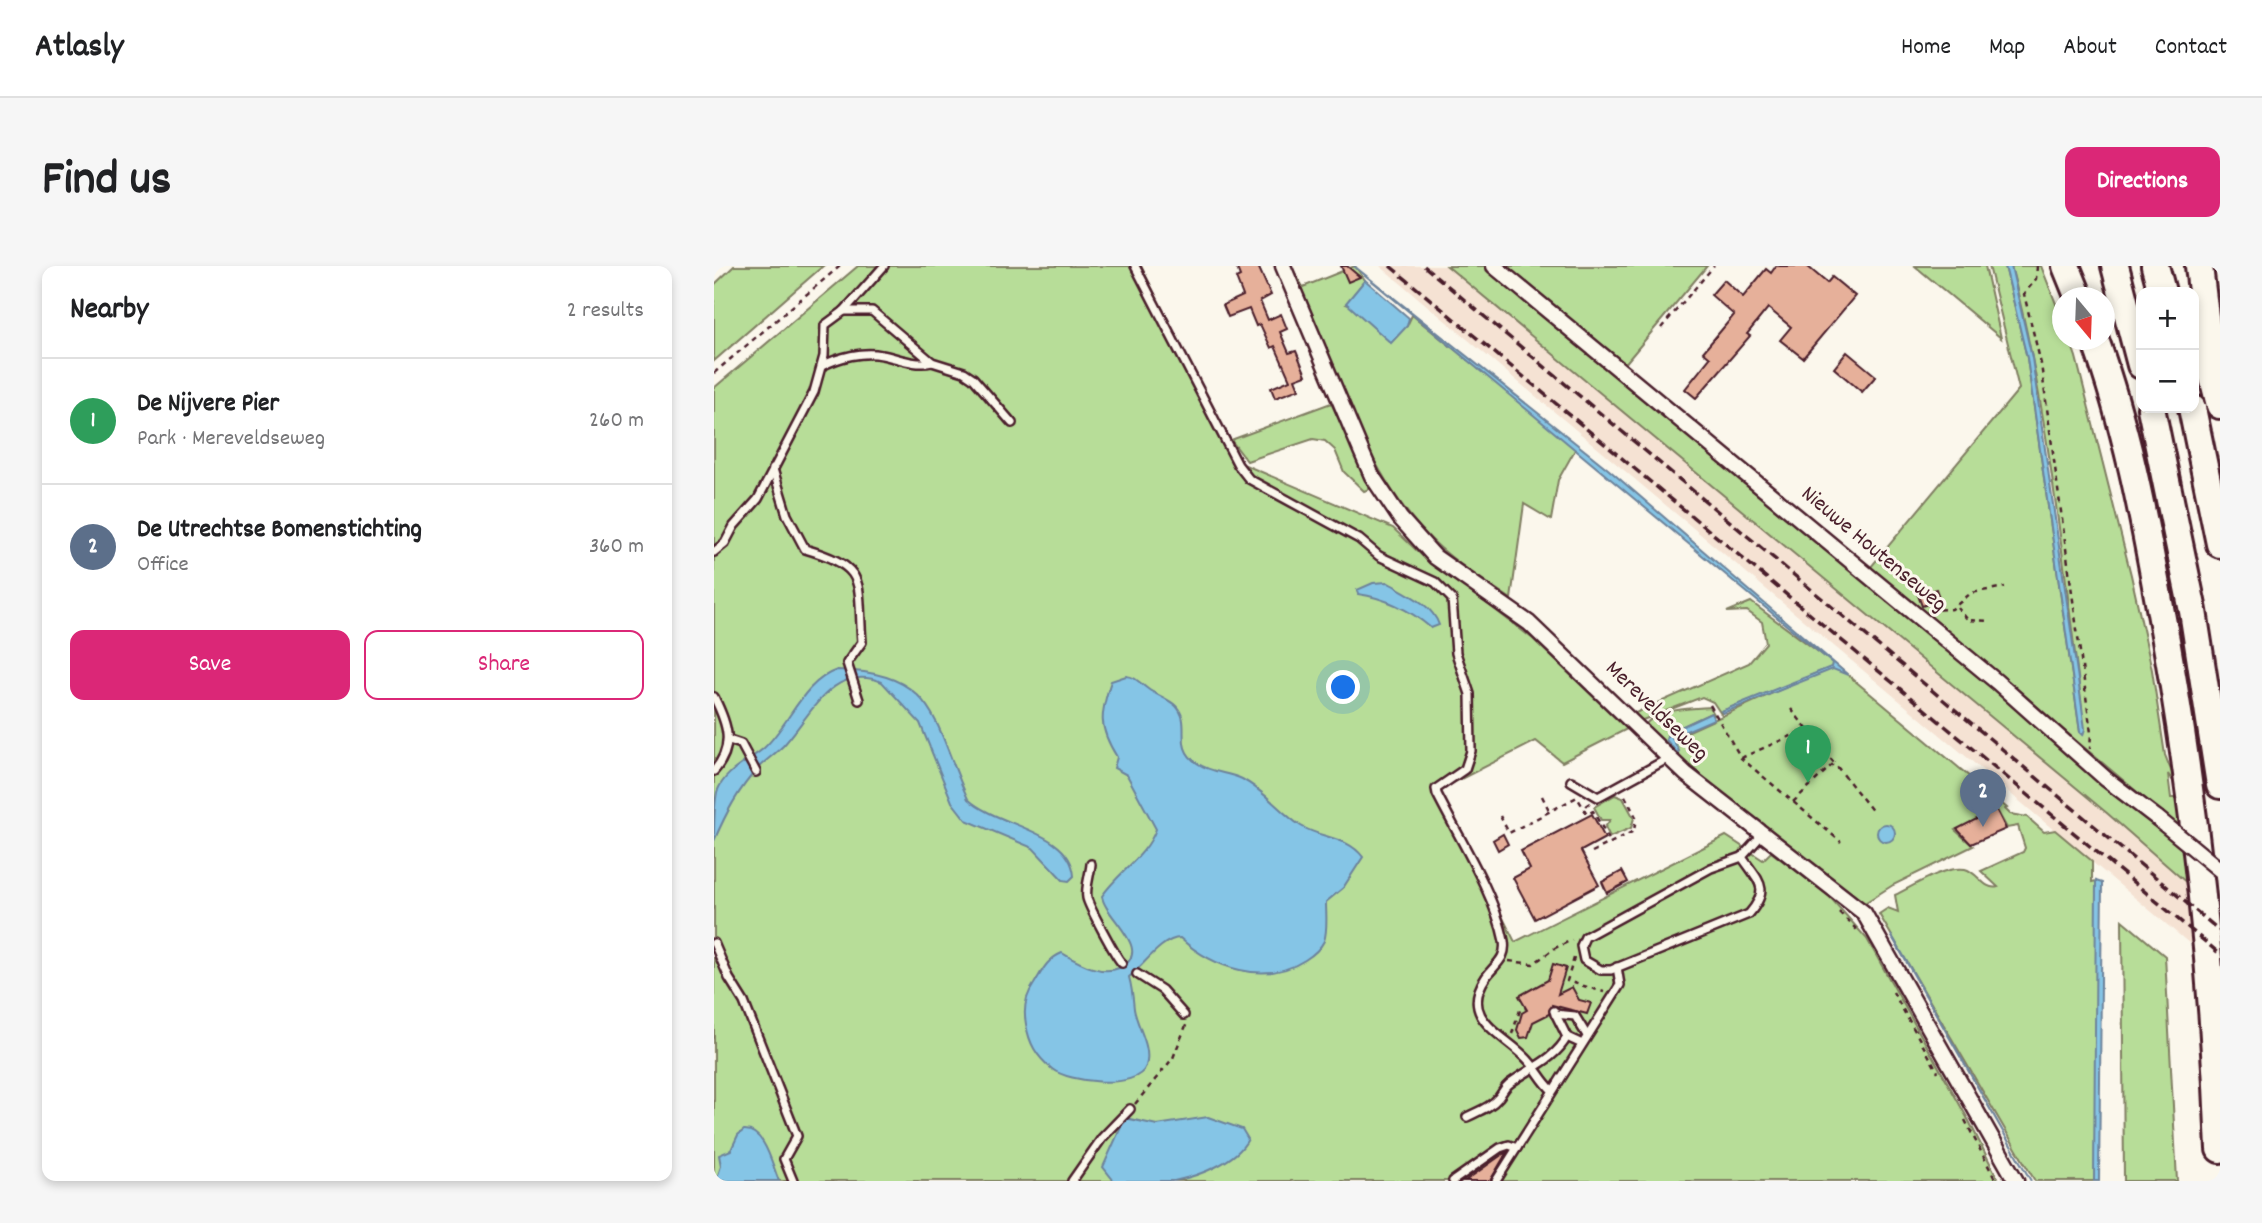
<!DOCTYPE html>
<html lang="en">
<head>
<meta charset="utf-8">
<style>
	:root { --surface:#fff; --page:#f6f6f6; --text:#202124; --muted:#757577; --line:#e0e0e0; --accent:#db2777 }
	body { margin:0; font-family:Dekko,sans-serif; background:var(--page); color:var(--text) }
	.controls { position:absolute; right:21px; top:21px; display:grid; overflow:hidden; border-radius:14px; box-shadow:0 4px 10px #0003 }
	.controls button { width:63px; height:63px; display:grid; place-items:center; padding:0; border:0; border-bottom:2px solid var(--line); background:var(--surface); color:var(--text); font:35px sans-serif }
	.compass { position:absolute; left:1338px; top:21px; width:63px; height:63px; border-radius:50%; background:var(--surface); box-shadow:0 4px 10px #0003; rotate:161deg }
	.you { position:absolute; left:630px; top:422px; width:24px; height:24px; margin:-18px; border:5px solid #fff; border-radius:50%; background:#1a73e8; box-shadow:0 0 0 10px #1a73e833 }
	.badge { display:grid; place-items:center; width:46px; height:46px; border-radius:50%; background:var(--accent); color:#fff; font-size:23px; font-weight:700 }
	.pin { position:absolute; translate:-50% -58px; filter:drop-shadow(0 2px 4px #0008) }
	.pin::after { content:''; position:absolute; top:37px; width:24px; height:21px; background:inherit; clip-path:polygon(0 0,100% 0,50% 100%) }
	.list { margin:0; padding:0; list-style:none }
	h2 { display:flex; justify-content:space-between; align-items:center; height:91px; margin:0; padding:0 28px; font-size:30px }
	h2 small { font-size:23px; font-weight:400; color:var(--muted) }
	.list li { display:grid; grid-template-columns:46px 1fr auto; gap:21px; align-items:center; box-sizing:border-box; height:126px; padding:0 28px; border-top:2px solid var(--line) }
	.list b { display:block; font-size:26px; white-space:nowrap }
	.list p { margin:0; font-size:23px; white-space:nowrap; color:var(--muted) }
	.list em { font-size:23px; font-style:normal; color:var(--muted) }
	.actions { display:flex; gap:14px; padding:21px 28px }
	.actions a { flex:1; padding:16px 0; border:2px solid var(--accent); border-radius:14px; text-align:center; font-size:24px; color:var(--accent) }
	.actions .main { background:var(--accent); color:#fff }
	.map { position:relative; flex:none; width:1506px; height:915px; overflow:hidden; border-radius:14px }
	header { display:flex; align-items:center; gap:42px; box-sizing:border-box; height:98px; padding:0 35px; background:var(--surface); border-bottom:2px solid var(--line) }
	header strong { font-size:33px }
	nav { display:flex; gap:38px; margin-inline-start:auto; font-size:24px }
	.intro { display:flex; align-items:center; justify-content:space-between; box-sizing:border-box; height:168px; padding:0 42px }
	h1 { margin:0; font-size:49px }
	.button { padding:18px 32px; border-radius:14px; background:var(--accent); color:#fff; font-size:24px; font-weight:700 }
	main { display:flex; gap:42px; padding:0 42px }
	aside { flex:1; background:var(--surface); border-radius:14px; box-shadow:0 4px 10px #0003 }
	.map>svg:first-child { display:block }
</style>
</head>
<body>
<header>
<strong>Atlasly</strong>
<nav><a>Home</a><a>Map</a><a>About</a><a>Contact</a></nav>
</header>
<div class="intro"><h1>Find us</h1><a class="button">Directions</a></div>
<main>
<aside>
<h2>Nearby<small>2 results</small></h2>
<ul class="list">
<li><span class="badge" style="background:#2e9e5b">1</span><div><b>De Nijvere Pier</b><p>Park · Mereveldseweg</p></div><em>260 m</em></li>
<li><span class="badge" style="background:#5c6f8a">2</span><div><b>De Utrechtse Bomenstichting</b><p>Office</p></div><em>360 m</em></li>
</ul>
<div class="actions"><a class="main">Save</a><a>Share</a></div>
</aside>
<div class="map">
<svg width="1506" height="915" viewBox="0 0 1506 915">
	<rect width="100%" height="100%" fill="#fbf7ec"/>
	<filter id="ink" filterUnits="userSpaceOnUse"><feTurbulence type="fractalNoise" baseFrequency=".0143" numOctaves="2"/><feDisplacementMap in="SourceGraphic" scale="14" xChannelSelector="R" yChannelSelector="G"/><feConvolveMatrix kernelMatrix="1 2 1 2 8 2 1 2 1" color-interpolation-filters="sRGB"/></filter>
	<g filter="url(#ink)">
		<!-- built -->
		<path fill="#f5e2d3" d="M666,0H733L1394,548L1506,643V703Z"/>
		<!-- green -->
		<g fill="#b7dd98" stroke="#807e62" stroke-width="2">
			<path d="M20,0H109L0,95V19Z"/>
			<path d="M144,0H427L524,196L679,262L719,300V296L819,373L913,463L848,496L822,475L725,524L801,676L1012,570L1049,594L1057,586L1115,630L1153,673L1255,855L1285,915H0V122Z"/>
			<path d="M577,0L589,21L641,0L651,14L632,38L693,60L698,49L862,182L844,214L837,254L810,238L797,333C768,313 736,294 712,268C650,204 611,82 577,0Z"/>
			<path d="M733,0H774L1134,298L1162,326L1169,327L1434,550L1435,555L1468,579L1474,618L1394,548Z"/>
			<path d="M789,0H993L910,99Z"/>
			<path d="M1201,0H1271L1287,72Z"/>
			<path d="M1275,0H1291L1313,92L1366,466L1368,441C1348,294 1335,143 1297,0H1327L1348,53L1349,74H1356L1362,91L1417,309L1438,404L1451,489L1460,512L1459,515L1454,508L1457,532H1464L1465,561L1156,302L1305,123Z"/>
			<path d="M617,137L658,222L650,225L630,206L621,184L611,175L599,173L533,195L517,174Z"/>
			<path d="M1037,336L1122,399L1293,542L1291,543L1296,548L1313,551L1330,566L1341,564L1378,595V616L1382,615V915H1321L1165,648L1174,642L1184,646L1181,629C1200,620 1229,600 1251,603C1264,606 1270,625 1284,621L1267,605L1309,586L1311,582L1304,560L1293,562L1284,546L1241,564L1259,580L1179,619L1149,638L1038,558L930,461C940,442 977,443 996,441L1001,450L997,447L954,467L953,475L1101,408L1008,445L1007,448L999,436L988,431L926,455L919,448L1035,397L1052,377L1048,356L1033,345L1013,346Z"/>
			<path d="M901,529L909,532L920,552L917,562L896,571L891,561L896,554H887L880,541Z"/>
			<path d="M1408,654L1451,690L1463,915H1410Z"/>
		</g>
		<!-- water -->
		<g fill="#85c5e6" stroke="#6d839b" stroke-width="2">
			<path d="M640,0L894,203L1134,409L1119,403L1009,447L1007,445L1117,401L1118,397Z"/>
			<path d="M1291,0H1297L1318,92L1368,441L1371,463L1369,469L1366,466L1313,92Z"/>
			<path d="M651,14L695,52L693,60L677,77L632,37Z"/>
			<path d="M673,316C692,327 718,338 725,359L717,362C695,343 672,332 644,328L643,324L659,317Z"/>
			<path d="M123,404C225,406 219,458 254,533C284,561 357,564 360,610L355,615L349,614L319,582L252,554L238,536L206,457L168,416C118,396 96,451 69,480C61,488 52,494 45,501C24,524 12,547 0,575C0,559 0,541 3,526C11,504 34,496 50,482C76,458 88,416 123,404Z"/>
			<path d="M412,410C423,411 425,417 434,423C442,429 455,433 462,440C479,458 458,480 483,497C497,507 514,506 528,513C551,525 566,546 587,560C608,573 633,570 649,591L629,622L612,636C612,649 614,663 610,675C606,683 599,689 591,694C551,720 499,702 466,672C448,672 430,699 415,711C418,722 419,732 420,743C423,761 438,781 432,800C423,825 354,816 338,803C322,790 315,777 312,758C309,743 311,731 320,718C328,705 333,693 348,687C364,696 386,710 405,702C442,685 390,651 388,630C405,605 432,591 442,563L413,509L400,502L403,491C384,461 386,448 397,415Z"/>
			<path d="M997,447L1000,453L958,471L965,485L963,487L952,474L954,467Z"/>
			<circle cx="1172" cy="567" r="9"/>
			<path d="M1382,615L1388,617L1385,915H1380Z"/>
			<path d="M1177,669L1180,673L1317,915Z"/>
			<path d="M494,851L528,863L534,873C522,896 485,910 460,915C442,915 419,915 400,915L389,901L411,852L443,859Z"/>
			<path d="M30,864C51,863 58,899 65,915H2L7,900L5,889L17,884L24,869Z"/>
		</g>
		<!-- building -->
		<g fill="#e6b09a" stroke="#4a1f2b" stroke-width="2">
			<path d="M522,0H544L557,29L546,35L554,54L567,48L573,63L566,66L575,87L582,85L592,109L581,113L585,123L561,132L557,122L576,114L561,80L557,82L546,58L542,60L535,43L514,51L509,39L529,30L522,12L526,10Z"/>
			<path d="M627,0H633L646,11L634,16Z"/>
			<path d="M1062,0H1093L1113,17L1118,11L1141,30L1089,92L1066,74L1077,61L1054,42L1033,68L1036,70L982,132L971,123L996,92L989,86L1020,49L997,29L1010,14L1029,31L1052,3L1057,7Z"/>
			<path d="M1133,86L1162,110L1148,126L1120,102Z"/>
			<path d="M1222,323L1226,334L1208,340L1204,329Z"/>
			<path d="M1282,543L1292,563L1257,578L1243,563Z"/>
			<path d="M878,548L891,572L867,585L885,619L821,653L799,612L816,603L807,585Z"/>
			<path d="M789,568L794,578L784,584L779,574Z"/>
			<path d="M908,605L914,616L893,627L888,616Z"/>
			<path d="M839,698L852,702L844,728L858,721L865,734L877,737L873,748L838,739L835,748L819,756L814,771L807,772L803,764L808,747L813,744L805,730L834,714Z"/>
			<path d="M793,886L776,915H751L789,888Z"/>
		</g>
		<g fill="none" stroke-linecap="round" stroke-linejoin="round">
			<!-- lane casing -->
			<g stroke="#4a1f2b" stroke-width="12">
				<g id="lane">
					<path d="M421,0L524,199L535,213L645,273L665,290L721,316L738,333L742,387L756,428L757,485L751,503L722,523L723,528C744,570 781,629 790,675C793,693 781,698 772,711C743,754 793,769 815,795C824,805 828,815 838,824"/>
					<path d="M130,45H158L218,96L250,106L259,112L298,157"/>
					<path d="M108,100C125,91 149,85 168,89C184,92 201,100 218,96"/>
					<path d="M59,203L73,249L91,283C156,302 143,316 148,376L133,397L145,434"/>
					<path d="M0,286L11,277L20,260L44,233L100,126L110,90L111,59L130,45L170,0"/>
					<path d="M0,431C14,459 21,480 0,505"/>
					<path d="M15,474L27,478L42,506"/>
					<path d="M857,515L884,531L955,492"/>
					<path d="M1028,591C1045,616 1057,622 1035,648L897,704H887L870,694L867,680L871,671L997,602L1028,591L1047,570"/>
					<path d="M377,598C376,609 371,622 373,632C374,639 403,693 408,697"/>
					<path d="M0,677L15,712L30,736L83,870L70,893L79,915"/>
					<path d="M423,708L448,724L470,749"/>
					<path d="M840,745L853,771L866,777"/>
					<path d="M841,748L861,750L872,768"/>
					<path d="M753,851C765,845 777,841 785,831C789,826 790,822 795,818C814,803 841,794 853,771"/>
					<path d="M358,915L388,872L416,843"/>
					<path d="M739,915L786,882L795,879L803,882"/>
					<path d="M782,915L906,719L903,701"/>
				</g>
			</g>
			<!-- street casing -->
			<g stroke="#4a1f2b" stroke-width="19">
				<g id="street">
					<path d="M569,0L648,187L658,210L686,252L721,291L815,357L972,508L1150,647L1302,915"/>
					<path d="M780,0L1283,416L1392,513L1443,552"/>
				</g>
			</g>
			<!-- highway casing -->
			<g stroke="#4a1f2b" stroke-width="32">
				<g id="highway">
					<path d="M1352,0L1365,32"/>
					<path d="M1401,0L1427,99"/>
					<path d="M1441,0L1448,26"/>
					<path d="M1485,0L1497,101"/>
					<path d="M1381,74C1412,159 1429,247 1445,336C1479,516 1499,699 1506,883"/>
					<path d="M1492,84L1506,139"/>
					<path d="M1437,142L1479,345L1506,519"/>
					<path d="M1478,142L1506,278"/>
				</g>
			</g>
			<!-- path -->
			<g stroke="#4a1f2b" stroke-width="2.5" stroke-dasharray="5 5" stroke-linecap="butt">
				<path d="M1323,0L1322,13L1310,28L1327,98L1377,467L1376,483"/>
				<path d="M947,62L1000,0"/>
				<path d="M0,107L126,0"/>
				<path d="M1243,341L1254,354L1275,355"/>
				<path d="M1215,344L1238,343L1257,327L1291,321"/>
				<path d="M996,439L1027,492L1127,576"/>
				<path d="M1077,443L1093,463"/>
				<path d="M1027,492L1093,463L1160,547"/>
				<path d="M828,530L836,546"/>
				<path d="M1079,536L1120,497"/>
				<path d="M876,537L869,541L873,548L879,545L897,577"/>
				<path d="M786,550L795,567L863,531L869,541"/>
				<path d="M878,586L920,565L922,551L910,528"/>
				<path d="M1125,646L1145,666"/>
				<path d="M860,692L853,715L890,726"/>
				<path d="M795,695L819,698L841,682L858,674"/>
				<path d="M1179,726L1224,806"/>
				<path d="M798,768L806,744L812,742"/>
				<path d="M421,838L459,792L473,757"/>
				<path d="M1251,854L1282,915"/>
			</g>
			<!-- lane -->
			<use href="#lane" stroke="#fbf7ec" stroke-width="7"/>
			<!-- street -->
			<use href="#street" stroke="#fbf7ec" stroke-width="14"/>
			<!-- highway -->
			<use href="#highway" stroke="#fbf7ec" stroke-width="26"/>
			<!-- rail -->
			<g stroke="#4a1f2b" stroke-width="3.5" stroke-dasharray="10 5" stroke-linecap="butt">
				<path d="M676,0L1506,688"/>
				<path d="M710,0L1506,665"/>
			</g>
			<!-- street-bridge casing -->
			<g stroke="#4a1f2b" stroke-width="19" stroke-linecap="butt">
				<path id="street-bridge" d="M1443,552L1506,604"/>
			</g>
			<!-- street-bridge -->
			<use href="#street-bridge" stroke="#fbf7ec" stroke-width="14"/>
		</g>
	</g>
	<g text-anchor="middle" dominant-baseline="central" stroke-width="6" stroke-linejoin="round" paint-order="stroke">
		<!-- street labels -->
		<g font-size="23" fill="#4a1f2b" stroke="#fbf7ec">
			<text transform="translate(1159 284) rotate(40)">Nieuwe Houtenseweg</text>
			<text transform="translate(942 446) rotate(44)">Mereveldseweg</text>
		</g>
	</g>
</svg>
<div class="controls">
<button>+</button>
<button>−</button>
</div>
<svg class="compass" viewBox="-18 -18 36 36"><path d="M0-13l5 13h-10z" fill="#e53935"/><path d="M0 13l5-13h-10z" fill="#757577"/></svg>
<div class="you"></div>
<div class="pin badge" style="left:1094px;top:517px;background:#2e9e5b">1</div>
<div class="pin badge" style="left:1269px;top:561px;background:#5c6f8a">2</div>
</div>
</main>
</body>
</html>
